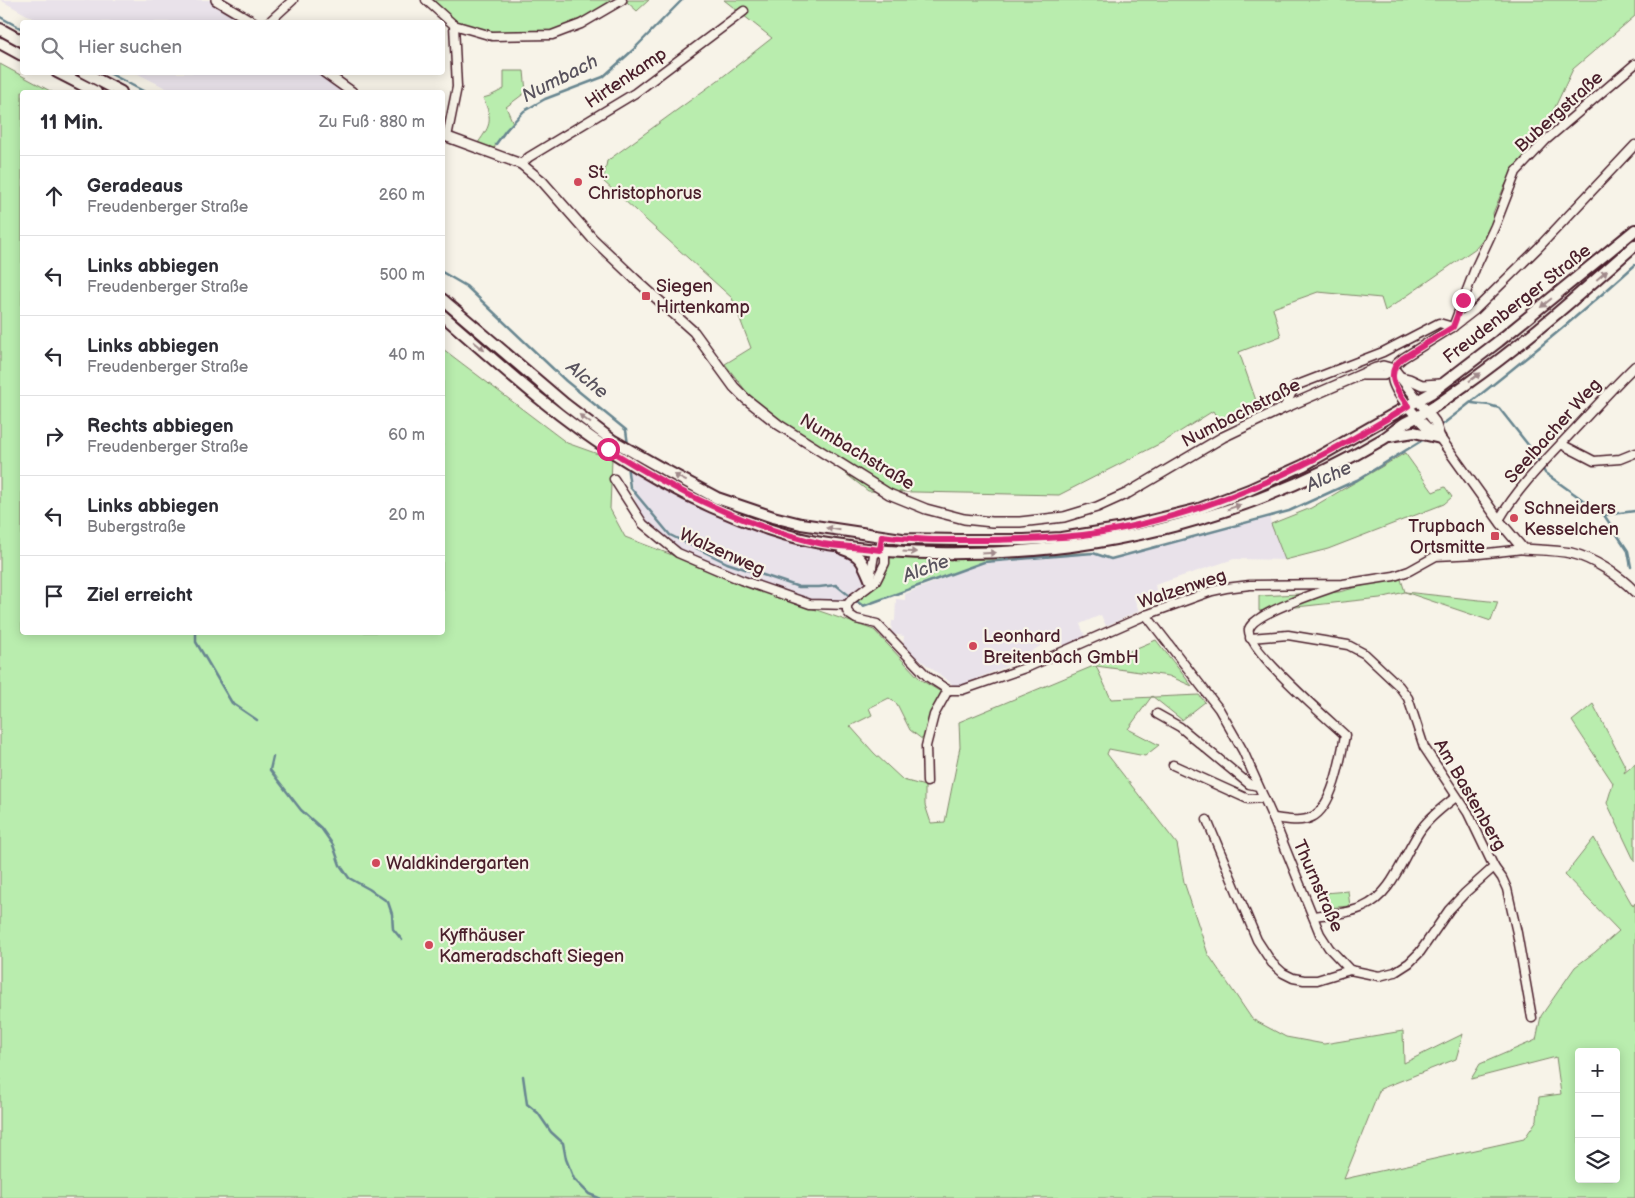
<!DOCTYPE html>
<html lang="de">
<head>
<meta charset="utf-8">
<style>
	:root { --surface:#fff; --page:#f2f2f3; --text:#2b2b33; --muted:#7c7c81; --line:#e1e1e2 }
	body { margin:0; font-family:"Balsamiq Sans",sans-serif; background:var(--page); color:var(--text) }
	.controls { position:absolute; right:15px; bottom:15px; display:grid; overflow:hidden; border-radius:5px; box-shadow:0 2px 12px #0003 }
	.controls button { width:45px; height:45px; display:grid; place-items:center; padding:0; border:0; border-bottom:1px solid var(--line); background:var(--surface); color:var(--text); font:25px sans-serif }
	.stop { position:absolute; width:15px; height:15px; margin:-11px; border:4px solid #db2777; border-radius:50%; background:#fff }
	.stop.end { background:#db2777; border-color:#fff; box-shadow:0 1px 5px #0008 }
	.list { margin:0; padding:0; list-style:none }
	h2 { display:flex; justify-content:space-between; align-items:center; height:65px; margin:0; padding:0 20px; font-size:21px }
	h2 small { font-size:16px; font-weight:400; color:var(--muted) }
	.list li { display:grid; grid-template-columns:32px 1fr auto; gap:15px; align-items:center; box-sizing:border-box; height:80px; padding:0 20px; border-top:1px solid var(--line) }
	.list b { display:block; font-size:19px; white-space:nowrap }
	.list p { margin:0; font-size:16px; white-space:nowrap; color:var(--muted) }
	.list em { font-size:16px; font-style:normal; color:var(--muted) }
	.icon { flex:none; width:28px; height:28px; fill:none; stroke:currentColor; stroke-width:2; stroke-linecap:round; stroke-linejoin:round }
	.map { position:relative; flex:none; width:1635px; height:1198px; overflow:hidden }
	.search { position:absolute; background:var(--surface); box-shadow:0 2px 12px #0003; left:20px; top:20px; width:425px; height:55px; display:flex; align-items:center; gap:12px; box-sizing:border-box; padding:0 18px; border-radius:5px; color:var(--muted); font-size:19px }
	.panel { position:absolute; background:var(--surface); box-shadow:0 2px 12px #0003; left:20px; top:90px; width:425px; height:545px; border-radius:5px }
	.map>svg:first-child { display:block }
</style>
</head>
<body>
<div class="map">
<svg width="1635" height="1198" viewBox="0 0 1635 1198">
	<rect width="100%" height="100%" fill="#f7f3e8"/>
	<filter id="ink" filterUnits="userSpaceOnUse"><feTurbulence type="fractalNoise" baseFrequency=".02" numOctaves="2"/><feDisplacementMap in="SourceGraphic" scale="10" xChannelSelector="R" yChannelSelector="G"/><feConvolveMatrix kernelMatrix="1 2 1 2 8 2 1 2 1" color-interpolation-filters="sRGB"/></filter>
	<g filter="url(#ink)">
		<!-- built -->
		<g fill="#e9e2ea">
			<path d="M0,0H216L253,22H40Z"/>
			<path d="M136,73H324L352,92H174Z"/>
			<path d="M626,461L714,508L854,553L871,584L847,605L810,604L680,557L641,526Z"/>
			<path d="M1269,516L1271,524L1285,560L1234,559L1155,585L1157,595L1134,598L1139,611L1106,626L1101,615L1080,624L1085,636L1064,646L1059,635L1005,667L956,687L903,647L904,636L891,634L892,621H895L896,599L905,600V594L984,562L1093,553L1111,559Z"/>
		</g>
		<!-- green -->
		<g fill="#b9edae" stroke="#82866c" fill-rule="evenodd">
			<path d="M426,0H622L552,35L492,36L454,25Z"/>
			<path d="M628,0H649L637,11L627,2Z"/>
			<path d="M724,0H1635V16L1573,69L1540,139L1521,159L1504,187L1493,213L1495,226L1476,248L1385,311L1381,298L1318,292L1273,308L1281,336L1239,352L1259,409L1223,428L1213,411L1165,441L1059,495L868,491L756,404L725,364L751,348L732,298L603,181L607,161L721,78L772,38Z"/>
			<path d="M0,64L52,92H22V632H442L443,349L567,443L612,459L610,509L625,537L808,607L874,630L921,680L941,692L923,740L910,730L897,704L889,698L869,708L872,715L850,726L874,753L903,780L925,786V805L931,823L945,822L960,747L959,722L1156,640L1192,686L1169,676L1096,666L1111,699L1199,695L1205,702L1182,720L1152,696L1128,729L1159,745L1145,756L1109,749L1107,754L1177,844L1184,882L1208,954L1252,1019L1286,1037L1324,1044L1403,1031L1404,1063L1463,1034L1456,1059L1380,1089L1344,1179L1524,1139L1537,1120L1539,1097L1561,1094L1556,1057L1471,1079L1480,1064L1536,1040L1541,1016L1575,967L1595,952L1619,931L1565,875L1594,838L1633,906L1635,903V1198H0ZM1579,1052H1616V1179H1579Z"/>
			<path d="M504,71H524L526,92L506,107L513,123L496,144L492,153L475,147C490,126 494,122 483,98L490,96L504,89Z"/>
			<path d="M1405,453L1433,492L1445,487L1452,497L1444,504L1328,549L1285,560L1271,524L1311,508Z"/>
			<path d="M880,550L940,554L1093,553L984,562L863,606L852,599L864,591L885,563Z"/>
			<path d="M1400,576L1405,592L1498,602L1491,621L1405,592L1380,598L1259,611V596L1339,592Z"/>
			<path d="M1593,704L1626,768L1624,773L1635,764V862L1607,803L1613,783L1572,721Z"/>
			<path d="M1348,891L1350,906L1325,908L1324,893Z"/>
		</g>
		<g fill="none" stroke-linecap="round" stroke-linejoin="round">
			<!-- stream -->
			<g stroke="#678690" stroke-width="2.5">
				<path d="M0,17L22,29"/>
				<path d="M107,72L145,92"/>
				<path d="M496,144L506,130L524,111L545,99L603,77L633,50L682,0"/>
				<path d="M442,272L466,286L566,381L626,430L628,445"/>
				<path d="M1472,403L1489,405L1499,408L1533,451L1545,473L1604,515L1628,551L1631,567"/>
				<path d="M1438,428C1505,376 1572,322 1635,265"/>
				<path d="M627,465L630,487L670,535L727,563L799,587H819L836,585L851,597"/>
				<path d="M1604,515L1635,511"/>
				<path d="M855,600L863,606L984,562L1093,553L1111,559L1289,511L1357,480L1426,438"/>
				<path d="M196,632V642L232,703L257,720"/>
				<path d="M273,757L270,770L301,810L321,828L333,845L340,865L349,878L369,889L388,902L392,914L393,929L402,940"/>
				<path d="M523,1076L527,1104L538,1113L551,1132L563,1143L566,1159L574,1179L589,1194L599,1198"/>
			</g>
			<!-- minor casing -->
			<g stroke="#4a1f2b" stroke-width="11">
				<g id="minor">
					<path d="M426,0L454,25L492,36L552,35L581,24L622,0"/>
					<path d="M269,22L293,0"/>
					<path d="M447,137L457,87L454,25"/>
					<path d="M521,164L529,157L635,93L744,11"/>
					<path d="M1453,327L1475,269L1495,226L1516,172L1546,140L1635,64"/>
					<path d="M1394,369L1396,364L1403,358L1453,327L1475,310L1538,248L1635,145"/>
					<path d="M1284,408L1295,386L1383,352L1439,323L1453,327"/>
					<path d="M1561,444L1594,461L1620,459L1635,453"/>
					<path d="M614,479L643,524L678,553L741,580L810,604L847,605"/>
					<path d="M1499,520C1518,487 1547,459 1573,431C1594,409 1613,387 1635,366"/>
					<path d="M880,550L885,556V563L876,581L852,599L847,605V611L850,615L856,619L877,624L928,677L948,690H962L1028,667L1146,615L1212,591L1226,588L1250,585L1343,584L1394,576L1409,571L1436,556L1479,554L1523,549"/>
					<path d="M870,579L874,555L880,550L882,536"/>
					<path d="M1146,615L1219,709L1243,751L1273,818L1320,934L1329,948L1350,970L1379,976L1395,972L1409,963L1420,952L1449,910L1465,893L1494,867"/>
					<path d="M1250,638L1288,635L1348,645L1365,654L1399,686L1408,698L1424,747L1468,813L1494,867L1502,878L1507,889L1517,933L1532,1018"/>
					<path d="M1157,714L1180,727L1249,784L1258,786"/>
					<path d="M1173,765L1248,799L1264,798"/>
					<path d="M927,782L926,746L934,715L948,690"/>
					<path d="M1273,818C1285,819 1300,823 1312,817C1333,807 1341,757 1345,735C1329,720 1244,647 1249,629C1254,613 1320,592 1337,586"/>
					<path d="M1207,820L1257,940L1272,963L1283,973L1293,978L1304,980H1317L1350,970"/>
					<path d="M1313,916C1329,914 1348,914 1363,907C1394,894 1403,854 1422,828C1431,816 1444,806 1456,797"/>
				</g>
			</g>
			<!-- tertiary casing -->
			<g stroke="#4a1f2b" stroke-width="12">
				<g id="tertiary">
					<path d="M216,0L253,22"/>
					<path d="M324,72L352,92"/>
					<path d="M442,135L521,164L542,181L592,238L635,279L694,332L734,387L746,399L779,425L889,494L926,509L964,519L992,522H1020L1064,517L1097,507L1128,493L1223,437L1284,408L1376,368L1383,366L1394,369"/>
					<path d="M1394,369C1393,373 1392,377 1393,381C1397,397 1426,429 1440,438L1501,523L1523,549C1539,550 1556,550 1571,553C1593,558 1620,576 1635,592"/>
					<path d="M1394,369L1435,422L1440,438"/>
					<path d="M1363,375H1384L1394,369"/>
					<path d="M1401,377L1409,379L1422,385L1441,384"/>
				</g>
			</g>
			<!-- secondary casing -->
			<g stroke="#4a1f2b" stroke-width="14">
				<g id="secondary">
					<path d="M0,29L22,41"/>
					<path d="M0,43L22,55"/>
					<path d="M57,72L96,92"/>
					<path d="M83,72L121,92"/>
					<path d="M442,299L565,404L612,440L663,469L717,498L773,517L801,524L902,539L960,540H1024L1061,538L1118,529L1199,509L1249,490L1304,465L1431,393L1499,341L1635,230"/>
					<path d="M442,315C497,362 550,412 611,451C643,472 677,491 712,507C745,522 791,539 828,544C872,551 918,554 963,553C1109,553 1257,514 1383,439C1391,434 1397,428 1405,423C1413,419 1421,415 1429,410C1442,402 1455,392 1468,383C1527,341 1581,293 1635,245"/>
					<path d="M1389,436L1414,432L1440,438"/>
					<path d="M843,549C861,555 863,562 870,579"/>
				</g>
			</g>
			<!-- minor -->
			<use href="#minor" stroke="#f7f3e8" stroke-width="8"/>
			<!-- tertiary -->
			<use href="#tertiary" stroke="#f7f3e8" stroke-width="9"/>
			<!-- secondary -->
			<use href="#secondary" stroke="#f7f3e8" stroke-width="10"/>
		</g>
		<!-- one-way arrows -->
		<defs><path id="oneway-solid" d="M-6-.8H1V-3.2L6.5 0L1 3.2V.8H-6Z" transform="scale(1.25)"/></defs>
		<g fill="#a0898a">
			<use href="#oneway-solid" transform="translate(1602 275) rotate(-41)"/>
			<use href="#oneway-solid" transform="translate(1546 303) rotate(141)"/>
			<use href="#oneway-solid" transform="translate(479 346) rotate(40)"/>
			<use href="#oneway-solid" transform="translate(1475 377) rotate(-36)"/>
			<use href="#oneway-solid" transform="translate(585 419) rotate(-143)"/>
			<use href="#oneway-solid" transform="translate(680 478) rotate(-153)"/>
			<use href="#oneway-solid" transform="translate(1234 507) rotate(-19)"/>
			<use href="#oneway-solid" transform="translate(833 529) rotate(-171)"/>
			<use href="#oneway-solid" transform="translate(910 552) rotate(3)"/>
			<use href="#oneway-solid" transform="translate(989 553) rotate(-3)"/>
		</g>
	</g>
	<g fill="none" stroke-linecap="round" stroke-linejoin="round" filter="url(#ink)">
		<!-- route -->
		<path stroke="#db2777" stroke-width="6" d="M608,449C675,491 746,527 823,544C842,547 861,547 880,550L882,536C917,541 952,540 988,540C1022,539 1056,539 1090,534C1205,517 1310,467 1408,406C1397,390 1383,373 1403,358L1453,327L1463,300"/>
	</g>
	<!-- markers -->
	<g fill="#d1495b" stroke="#f7f3e8" stroke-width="2">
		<circle cx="578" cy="182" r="5"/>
		<rect x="641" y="291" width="10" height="10" rx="2.5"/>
		<circle cx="1514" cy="518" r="5"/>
		<rect x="1490" y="531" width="10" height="10" rx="2.5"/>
		<circle cx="973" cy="646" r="5"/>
		<circle cx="376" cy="863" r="5"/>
		<circle cx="429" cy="945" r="5"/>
	</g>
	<g text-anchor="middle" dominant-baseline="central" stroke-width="4.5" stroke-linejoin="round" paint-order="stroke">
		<!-- street labels -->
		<g font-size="18" fill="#4a1f2b" stroke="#f7f3e8">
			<text transform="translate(626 78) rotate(-34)">Hirtenkamp</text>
			<text transform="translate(1559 112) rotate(-42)">Bubergstraße</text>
			<text transform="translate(1517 304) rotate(-38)">Freudenberger Straße</text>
			<text transform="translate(1241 413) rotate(-27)">Numbachstraße</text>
			<text transform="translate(1553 431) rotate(-48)">Seelbacher Weg</text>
			<text transform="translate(857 452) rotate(31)">Numbachstraße</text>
			<text transform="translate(722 552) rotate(24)">Walzenweg</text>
			<text transform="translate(1182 589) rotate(-18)">Walzenweg</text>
			<text transform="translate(1470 795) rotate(60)">Am Bastenberg</text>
			<text transform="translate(1318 886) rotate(66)">Thurnstraße</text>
		</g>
		<!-- poi labels -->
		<g font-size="18" fill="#4a1f2b" stroke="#f7f3e8" text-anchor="start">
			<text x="588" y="172">St.<tspan x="588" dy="21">Christophorus</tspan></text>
			<text x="656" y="286">Siegen<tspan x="656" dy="21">Hirtenkamp</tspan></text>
			<text x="1524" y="508">Schneiders<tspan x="1524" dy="21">Kesselchen</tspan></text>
			<text x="1485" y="526" text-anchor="end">Trupbach<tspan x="1485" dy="21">Ortsmitte</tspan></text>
			<text x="983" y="636">Leonhard<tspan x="983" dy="21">Breitenbach GmbH</tspan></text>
			<text x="386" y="863">Waldkindergarten</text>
			<text x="439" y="935">Kyffhäuser<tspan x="439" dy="21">Kameradschaft Siegen</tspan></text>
		</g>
		<!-- water labels -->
		<g font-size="19" font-style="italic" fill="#59535e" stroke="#f7f3e8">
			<text transform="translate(560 79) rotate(-27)">Numbach</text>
			<text transform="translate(587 380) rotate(40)">Alche</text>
			<text transform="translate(1329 477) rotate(-25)">Alche</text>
			<text transform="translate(926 569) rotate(-20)">Alche</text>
		</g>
	</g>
</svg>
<div class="controls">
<button>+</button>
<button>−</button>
<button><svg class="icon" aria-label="layers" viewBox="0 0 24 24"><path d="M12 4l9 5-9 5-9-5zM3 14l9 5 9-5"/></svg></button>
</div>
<div class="stop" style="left:608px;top:449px"></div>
<div class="stop end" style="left:1463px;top:300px"></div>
<div class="search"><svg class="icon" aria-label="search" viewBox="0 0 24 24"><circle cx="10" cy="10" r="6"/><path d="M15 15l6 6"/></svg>Hier suchen</div>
<section class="panel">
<h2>11 Min.<small>Zu Fuß · 880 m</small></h2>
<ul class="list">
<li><svg class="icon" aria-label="ahead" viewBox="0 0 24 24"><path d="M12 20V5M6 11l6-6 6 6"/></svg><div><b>Geradeaus</b><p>Freudenberger Straße</p></div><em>260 m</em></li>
<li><svg class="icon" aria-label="left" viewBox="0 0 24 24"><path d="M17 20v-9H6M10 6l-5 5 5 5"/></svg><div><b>Links abbiegen</b><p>Freudenberger Straße</p></div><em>500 m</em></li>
<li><svg class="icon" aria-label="left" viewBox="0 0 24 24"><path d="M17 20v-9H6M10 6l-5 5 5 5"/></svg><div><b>Links abbiegen</b><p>Freudenberger Straße</p></div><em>40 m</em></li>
<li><svg class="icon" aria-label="right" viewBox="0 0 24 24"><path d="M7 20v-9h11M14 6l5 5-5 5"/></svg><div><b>Rechts abbiegen</b><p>Freudenberger Straße</p></div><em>60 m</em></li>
<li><svg class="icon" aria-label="left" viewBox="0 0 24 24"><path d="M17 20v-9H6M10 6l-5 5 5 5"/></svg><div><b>Links abbiegen</b><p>Bubergstraße</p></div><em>20 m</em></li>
<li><svg class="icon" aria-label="arrive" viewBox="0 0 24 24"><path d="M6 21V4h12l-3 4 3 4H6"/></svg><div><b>Ziel erreicht</b></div></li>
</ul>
</section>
</div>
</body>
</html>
